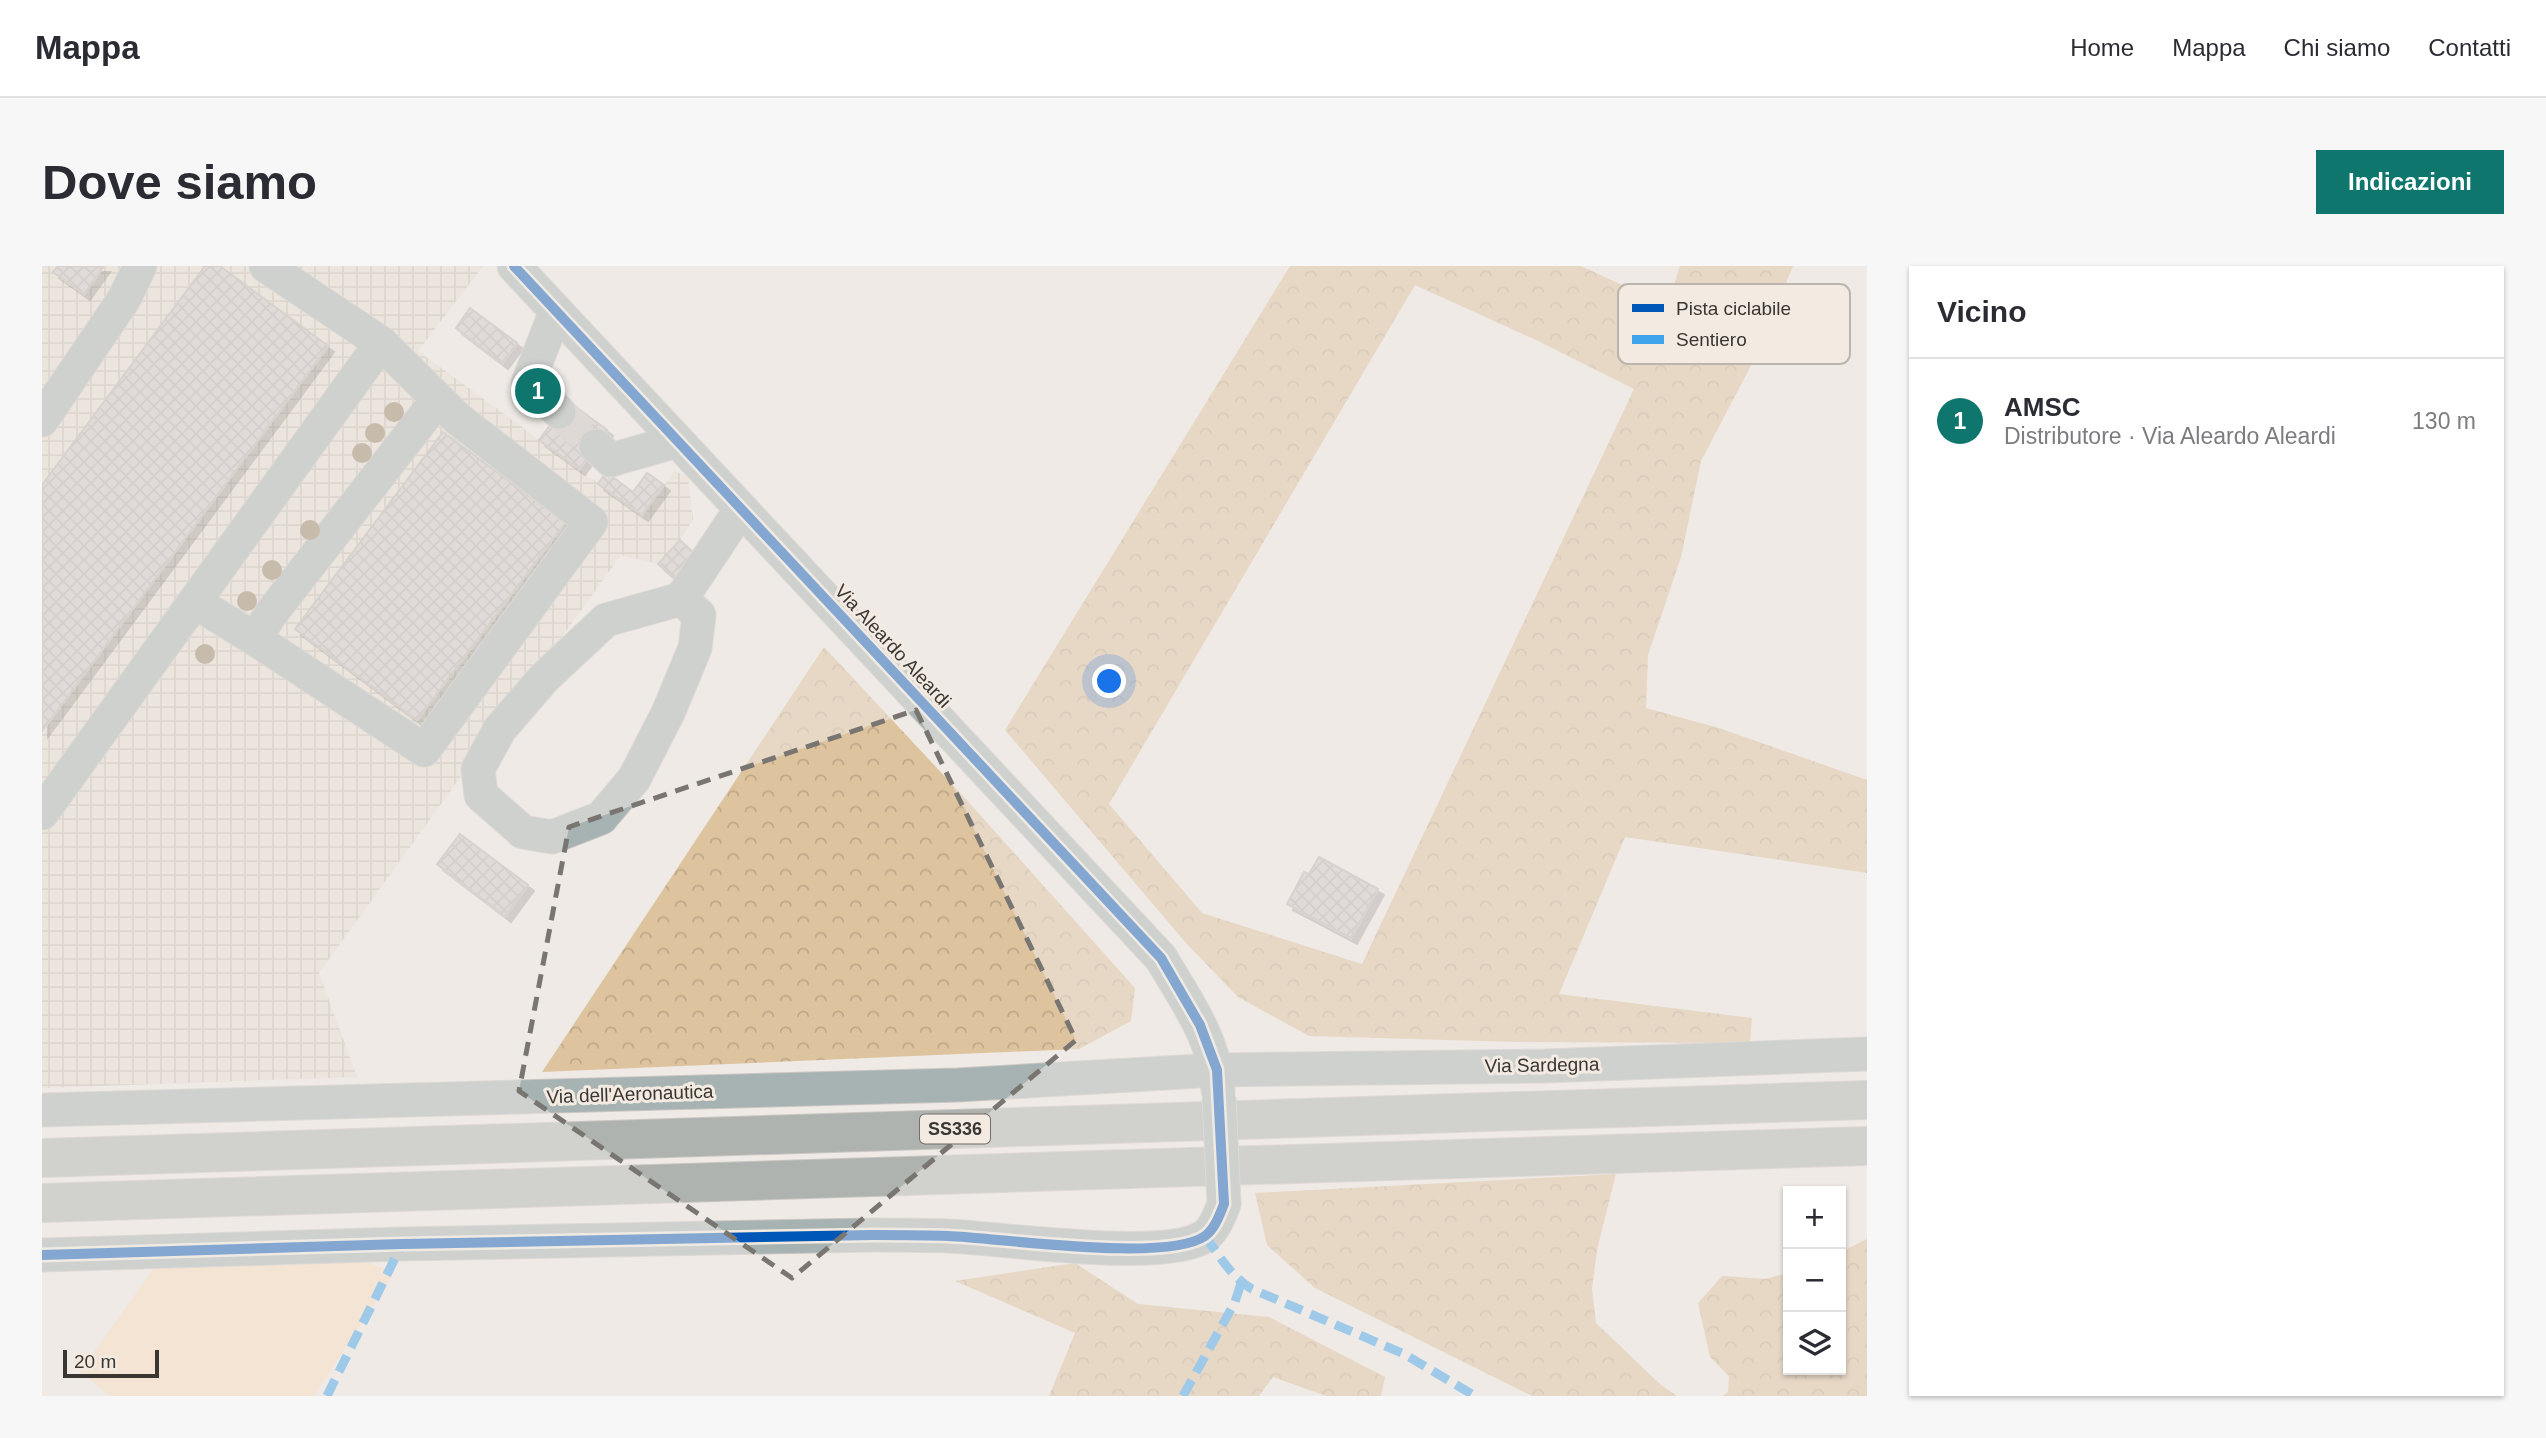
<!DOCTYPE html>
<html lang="it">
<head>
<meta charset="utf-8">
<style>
	:root { --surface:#fff; --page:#f7f7f7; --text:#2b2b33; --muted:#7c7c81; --line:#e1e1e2; --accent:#0f766e }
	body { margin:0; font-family:Helvetica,sans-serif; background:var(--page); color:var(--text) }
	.controls { position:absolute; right:21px; bottom:21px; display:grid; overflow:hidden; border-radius:0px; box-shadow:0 2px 5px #0004 }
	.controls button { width:63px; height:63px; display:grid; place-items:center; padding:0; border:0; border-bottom:2px solid var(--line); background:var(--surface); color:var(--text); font:35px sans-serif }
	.scale { position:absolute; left:21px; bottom:18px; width:96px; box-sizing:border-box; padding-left:7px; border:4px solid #3a3733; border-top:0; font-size:19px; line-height:24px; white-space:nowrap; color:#3a3733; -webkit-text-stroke:5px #f3ebe1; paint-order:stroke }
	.you { position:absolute; left:1068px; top:416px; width:24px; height:24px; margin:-18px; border:5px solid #fff; border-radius:50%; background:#1a73e8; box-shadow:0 0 0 10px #1a73e833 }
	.badge { display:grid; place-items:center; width:46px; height:46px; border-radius:50%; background:var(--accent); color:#fff; font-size:23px; font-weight:700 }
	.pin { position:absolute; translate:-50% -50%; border:4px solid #fff; box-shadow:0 2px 7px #0006 }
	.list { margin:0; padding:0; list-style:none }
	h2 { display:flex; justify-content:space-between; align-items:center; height:91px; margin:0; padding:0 28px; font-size:30px }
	h2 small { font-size:23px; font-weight:400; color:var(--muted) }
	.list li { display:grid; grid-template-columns:46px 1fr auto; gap:21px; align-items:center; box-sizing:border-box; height:126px; padding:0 28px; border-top:2px solid var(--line) }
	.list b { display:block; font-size:26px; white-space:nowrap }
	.list p { margin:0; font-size:23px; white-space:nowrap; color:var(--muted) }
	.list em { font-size:23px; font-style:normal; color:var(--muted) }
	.icon { flex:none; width:38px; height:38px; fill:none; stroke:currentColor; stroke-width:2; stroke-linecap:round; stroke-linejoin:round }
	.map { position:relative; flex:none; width:1825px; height:1130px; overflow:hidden; border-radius:0px }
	header { display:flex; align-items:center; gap:42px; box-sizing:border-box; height:98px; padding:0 35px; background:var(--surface); border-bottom:2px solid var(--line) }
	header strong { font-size:33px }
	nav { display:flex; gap:38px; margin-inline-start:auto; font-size:24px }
	.intro { display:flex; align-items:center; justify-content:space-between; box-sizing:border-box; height:168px; padding:0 42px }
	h1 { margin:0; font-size:49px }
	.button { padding:18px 32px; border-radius:0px; background:var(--accent); color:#fff; font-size:24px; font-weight:700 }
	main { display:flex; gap:42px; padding:0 42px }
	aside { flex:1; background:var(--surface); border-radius:0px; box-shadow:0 2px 5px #0004 }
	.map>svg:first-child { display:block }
</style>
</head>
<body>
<header>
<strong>Mappa</strong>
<nav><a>Home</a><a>Mappa</a><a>Chi siamo</a><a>Contatti</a></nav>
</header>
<div class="intro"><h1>Dove siamo</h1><a class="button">Indicazioni</a></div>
<main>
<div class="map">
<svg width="1825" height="1130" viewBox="0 0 1825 1130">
	<defs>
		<pattern id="industrial-grid" width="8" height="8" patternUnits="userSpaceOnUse" patternTransform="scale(1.75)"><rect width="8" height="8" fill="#e9dfd4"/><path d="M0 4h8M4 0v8" fill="none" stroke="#c9c0b6"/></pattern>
		<pattern id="forest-crowns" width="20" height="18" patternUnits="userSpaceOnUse" patternTransform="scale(1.75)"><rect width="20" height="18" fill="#dec39f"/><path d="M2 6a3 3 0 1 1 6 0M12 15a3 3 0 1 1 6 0" fill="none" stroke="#bfa889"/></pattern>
		<pattern id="building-cross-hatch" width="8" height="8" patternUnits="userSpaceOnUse" patternTransform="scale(1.75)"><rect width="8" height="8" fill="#cfcbc7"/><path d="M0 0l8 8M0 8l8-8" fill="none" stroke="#b2afab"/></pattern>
		<filter id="shadow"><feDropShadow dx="6" dy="6" stdDeviation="0" flood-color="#0004"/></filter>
	</defs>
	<rect width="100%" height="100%" fill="#efeae5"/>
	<!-- industrial -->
	<path fill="url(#industrial-grid)" d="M0,0H441L376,85L600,249L633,205L646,211L651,253L638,274L616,298L579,289L277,707L315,811L0,822Z"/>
	<!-- green -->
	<path fill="#f8ddbd" d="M311,991L352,1007L272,1130H69L38,1106L116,997Z"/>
	<!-- forest -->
	<g fill="url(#forest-crowns)" fill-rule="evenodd">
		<path d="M1248,0H1539L1625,40L1638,0H1751L1713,92L1659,195L1639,291L1606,389L1604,442L1677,462L1825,514V607L1583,571L1517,728L1710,752L1708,777L1475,776L1267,770L1196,731L1144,677L963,464ZM1373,19L1496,75L1592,123L1320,698L1160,647L1067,538Z"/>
		<path d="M782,381L922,531L1093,722L1089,755L1037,783L500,806Z"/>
		<path d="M1574,908L1555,984L1550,1023L1554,1057L1619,1119L1635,1130H1490L1273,1022L1225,979L1213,927Z"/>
		<path d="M1825,973V1130H1681L1686,1126L1687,1110L1668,1091L1656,1037L1680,1010L1723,1013L1746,1007V1104H1799V986Z"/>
		<path d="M1033,997L1096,1038L1227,1051L1343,1111L1339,1130H1284L1231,1111L1217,1130H1007L1033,1067L913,1015Z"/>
	</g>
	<!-- building -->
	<g fill="url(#building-cross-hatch)" stroke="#bab6b2" stroke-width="2" filter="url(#shadow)">
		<path d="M16,0H62L42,28L11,6Z"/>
		<path d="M163,0H178L286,80L0,465V219Z"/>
		<path d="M428,42L475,77L460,97L414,62Z"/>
		<path d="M526,135L565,164L537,203L497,174Z"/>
		<path d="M401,166L523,257L375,454L253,363Z"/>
		<path d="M564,206L591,226L605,207L622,219L600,249L556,218Z"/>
		<path d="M638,274L653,288L632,312L616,298Z"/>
		<path d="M418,568L486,619L463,650L395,598Z"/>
		<path d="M1277,591L1336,623L1309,672L1245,638L1262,606L1267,608Z"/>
	</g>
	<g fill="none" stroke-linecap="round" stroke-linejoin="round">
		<!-- minor-tunnel -->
		<path stroke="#cbc6c1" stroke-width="33" stroke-dasharray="33 17" stroke-linecap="butt" d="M517,146L554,180"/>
		<!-- minor casing -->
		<g stroke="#cac6c2" stroke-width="35">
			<g id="minor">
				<path d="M472,0L1119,692C1143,733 1174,775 1176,824"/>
				<path d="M514,45L486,117L517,146"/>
				<path d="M339,77L416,153L549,256L382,484L213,373L228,349L396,133"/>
				<path d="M0,154L82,33L98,0"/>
				<path d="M554,180L569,194L635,175"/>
				<path d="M639,333L657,349L653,382L626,447L592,513L559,552L510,571L481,566L439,529L436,503L458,463L502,412L564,354L639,333L699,243"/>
				<path d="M153,336L213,373"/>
				<path d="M0,547L339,77L224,0"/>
				<path d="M0,844L916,819L1175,804L1503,800L1825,788"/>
				<path d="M0,989L360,978L831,969C856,969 881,969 906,970C959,972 1124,997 1163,970C1173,963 1178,948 1182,938"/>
			</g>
		</g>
		<!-- highway casing -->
		<g stroke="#cac6c2" stroke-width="40">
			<g id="highway">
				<path d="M0,892L1825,834"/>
				<path d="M0,937L1825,880"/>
			</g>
		</g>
		<!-- minor -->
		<use href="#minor" stroke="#a6b3b2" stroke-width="33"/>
		<!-- highway -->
		<use href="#highway" stroke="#aeb3b0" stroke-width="38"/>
		<!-- minor-bridge casing -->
		<g stroke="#cac6c2" stroke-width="35" stroke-linecap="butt">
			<path id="minor-bridge" d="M1177,832L1182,938"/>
		</g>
		<!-- minor-bridge -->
		<use href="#minor-bridge" stroke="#a6b3b2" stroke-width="33"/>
		<!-- quiet -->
		<g stroke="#3fa3eb" stroke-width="9" stroke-dasharray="18 9" stroke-linecap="butt">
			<path d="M1163,970C1177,989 1189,1011 1210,1023L1362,1088L1433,1130"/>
			<path d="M285,1130L360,978"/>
			<path d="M1141,1130L1193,1036L1199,1017"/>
		</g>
		<!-- cycleway casing -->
		<g stroke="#f3ebe1" stroke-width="15">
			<path id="cycleway" d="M0,989L360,978L831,969C856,969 881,969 906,970C959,972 1124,997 1163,970C1173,963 1178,948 1182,938L1175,804L1158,759L1119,692L472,0"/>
		</g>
		<!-- cycleway -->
		<use href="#cycleway" stroke="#0057b8" stroke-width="10"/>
	</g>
	<!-- trees -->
	<g fill="#988567">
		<circle cx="352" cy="146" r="10"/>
		<circle cx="333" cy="167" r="10"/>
		<circle cx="320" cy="187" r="10"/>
		<circle cx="268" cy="264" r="10"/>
		<circle cx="230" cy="304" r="10"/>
		<circle cx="205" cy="335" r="10"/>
		<circle cx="163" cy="388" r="10"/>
	</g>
	<!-- marked area -->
	<path d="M0 0H1825V1130H0ZM874,444L1034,774L750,1012L477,825L527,561Z" fill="#efeae5" fill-opacity=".55" fill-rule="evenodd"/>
	<path fill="none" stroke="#797671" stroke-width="5" stroke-dasharray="14 9" stroke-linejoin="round" d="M874,444L1034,774L750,1012L477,825L527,561Z"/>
	<g text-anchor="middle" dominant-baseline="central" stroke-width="6" stroke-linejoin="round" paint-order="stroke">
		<!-- shield labels -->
		<rect fill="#f3ebe1" stroke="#726d67" stroke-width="2" x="878" y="848.5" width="70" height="29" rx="5"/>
		<g font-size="18" font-weight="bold" fill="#3a3733">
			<text x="913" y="863">SS336</text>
		</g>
		<!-- street labels -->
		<g font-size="19" fill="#3a3733" stroke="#f3ebe1">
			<text transform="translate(851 380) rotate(47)">Via Aleardo Aleardi</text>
			<text transform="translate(1500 799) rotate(-1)">Via Sardegna</text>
			<text transform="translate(588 828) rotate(-2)">Via dell'Aeronautica</text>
		</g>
	</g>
	<!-- legend -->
	<rect x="1576" y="18" width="232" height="80" rx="10" fill="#f3ebe1" stroke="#bcb5ad" stroke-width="2"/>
	<rect x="1590" y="38" width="32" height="8" fill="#0057b8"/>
	<rect x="1590" y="69" width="32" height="9" fill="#3fa3eb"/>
	<g font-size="19" fill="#3a3733">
		<text x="1634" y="49">Pista ciclabile</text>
		<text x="1634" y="80">Sentiero</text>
	</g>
</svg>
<div class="controls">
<button>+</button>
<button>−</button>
<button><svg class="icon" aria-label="layers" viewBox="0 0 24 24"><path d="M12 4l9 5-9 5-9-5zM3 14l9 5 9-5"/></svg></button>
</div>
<div class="scale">20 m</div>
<div class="you"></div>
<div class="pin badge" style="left:496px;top:125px">1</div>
</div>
<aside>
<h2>Vicino<small></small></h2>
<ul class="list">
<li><span class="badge">1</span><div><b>AMSC</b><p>Distributore · Via Aleardo Aleardi</p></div><em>130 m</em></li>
</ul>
</aside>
</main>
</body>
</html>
